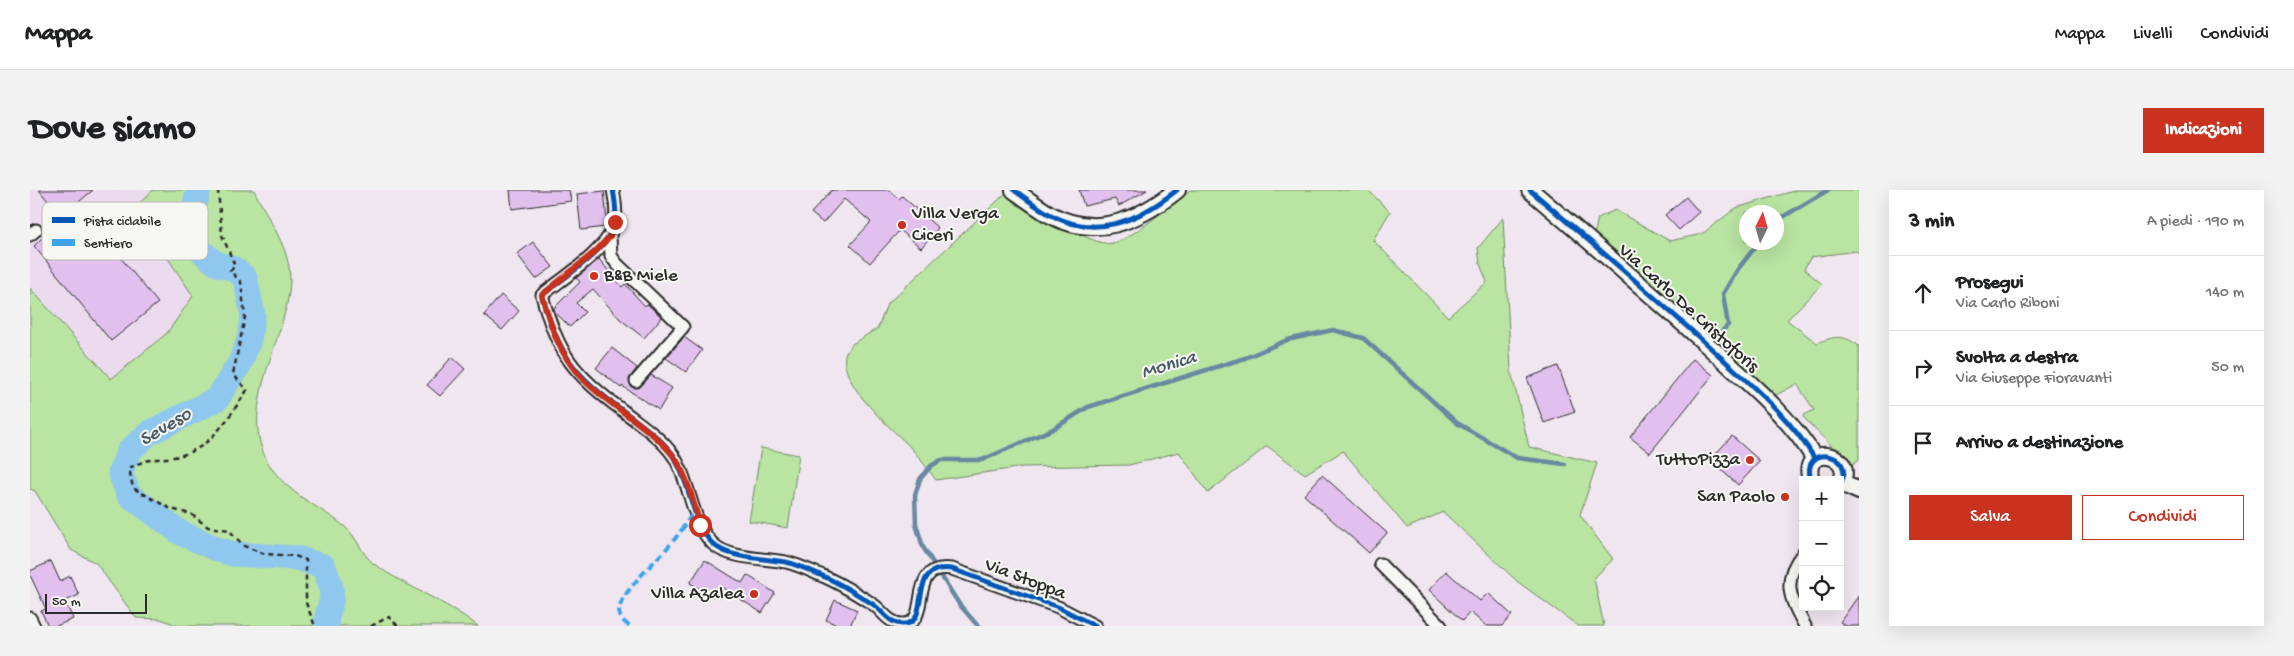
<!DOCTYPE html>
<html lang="it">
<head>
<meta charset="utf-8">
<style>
	:root { --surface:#fff; --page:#f2f2f2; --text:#202124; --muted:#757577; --line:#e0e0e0; --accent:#c8321e }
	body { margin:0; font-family:"Gochi Hand",sans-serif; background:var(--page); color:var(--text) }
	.controls { position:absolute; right:15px; bottom:15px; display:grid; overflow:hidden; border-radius:0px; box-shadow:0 5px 20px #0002 }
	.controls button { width:45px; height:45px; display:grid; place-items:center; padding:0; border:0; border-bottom:1px solid var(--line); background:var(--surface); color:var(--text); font:25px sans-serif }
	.compass { position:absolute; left:1709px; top:15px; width:45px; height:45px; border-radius:50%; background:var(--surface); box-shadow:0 5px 20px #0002; rotate:5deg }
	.scale { position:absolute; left:15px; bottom:12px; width:102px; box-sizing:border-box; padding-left:5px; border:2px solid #2b2b2b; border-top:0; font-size:14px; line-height:18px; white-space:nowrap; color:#2b2b2b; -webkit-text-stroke:4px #f6f6f2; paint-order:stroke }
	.stop { position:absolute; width:15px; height:15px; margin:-11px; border:4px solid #c8321e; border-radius:50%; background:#fff }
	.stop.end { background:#c8321e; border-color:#fff; box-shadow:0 1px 5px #0008 }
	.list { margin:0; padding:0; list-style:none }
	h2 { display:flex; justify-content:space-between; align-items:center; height:65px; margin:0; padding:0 20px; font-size:21px }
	h2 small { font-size:16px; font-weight:400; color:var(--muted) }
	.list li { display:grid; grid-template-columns:32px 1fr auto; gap:15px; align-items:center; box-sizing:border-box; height:75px; padding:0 20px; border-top:1px solid var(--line) }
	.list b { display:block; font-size:19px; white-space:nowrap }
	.list p { margin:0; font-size:16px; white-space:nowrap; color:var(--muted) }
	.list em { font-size:16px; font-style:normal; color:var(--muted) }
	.actions { display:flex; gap:10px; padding:15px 20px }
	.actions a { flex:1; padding:11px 0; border:1px solid var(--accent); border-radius:0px; text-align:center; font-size:18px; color:var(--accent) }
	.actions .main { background:var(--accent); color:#fff }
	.icon { flex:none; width:28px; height:28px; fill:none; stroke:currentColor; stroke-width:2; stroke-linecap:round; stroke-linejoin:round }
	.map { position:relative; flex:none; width:1829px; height:436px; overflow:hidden; border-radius:0px }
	header { display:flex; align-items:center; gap:30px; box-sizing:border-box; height:70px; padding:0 25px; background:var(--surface); border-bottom:1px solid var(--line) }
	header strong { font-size:24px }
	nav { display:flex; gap:28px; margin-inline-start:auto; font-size:18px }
	.intro { display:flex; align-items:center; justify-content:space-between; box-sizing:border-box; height:120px; padding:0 30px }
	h1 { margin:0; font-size:35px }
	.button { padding:12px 22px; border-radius:0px; background:var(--accent); color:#fff; font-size:18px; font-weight:700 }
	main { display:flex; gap:30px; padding:0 30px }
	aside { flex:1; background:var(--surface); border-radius:0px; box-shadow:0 5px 20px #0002 }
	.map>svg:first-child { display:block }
</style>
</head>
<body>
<header>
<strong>Mappa</strong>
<nav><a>Mappa</a><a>Livelli</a><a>Condividi</a></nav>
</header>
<div class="intro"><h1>Dove siamo</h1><a class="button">Indicazioni</a></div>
<main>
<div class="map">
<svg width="1829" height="436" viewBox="0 0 1829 436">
	<rect width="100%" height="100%" fill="#f0e6f0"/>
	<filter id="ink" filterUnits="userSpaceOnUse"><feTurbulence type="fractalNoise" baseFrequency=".02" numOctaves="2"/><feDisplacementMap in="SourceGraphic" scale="10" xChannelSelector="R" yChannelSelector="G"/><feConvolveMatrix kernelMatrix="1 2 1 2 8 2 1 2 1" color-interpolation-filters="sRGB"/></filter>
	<g filter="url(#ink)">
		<!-- built -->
		<path fill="#ecdbef" d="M0,0H123L90,32L129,55L163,106L137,143L81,189L0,98Z"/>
		<!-- green -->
		<g fill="#b9e4a1" stroke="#728866" fill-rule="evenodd">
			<path d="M123,0H224C237,28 261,58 260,91C258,150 201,222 243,280C263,307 289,316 314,336C327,346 331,364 344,374C376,397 416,411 448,436H148L131,429L106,428L66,373L41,360L5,301L0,299V98L81,189L137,143L163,106L129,55L90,32Z"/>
			<path d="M1160,0H1338L1360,22L1343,50L1418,127L1457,92L1450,74L1448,58L1473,28L1481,181L1499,257L1567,273L1550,325L1583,369L1564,388L1574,436H1548L1488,392L1413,322L1377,338L1313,261L1275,284L1237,256L1178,303L1149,262L1099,275L993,277L906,290C898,279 890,269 882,259C862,238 809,196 815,164L822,154L848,138L857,114L978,1L1056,47C1064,50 1074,55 1082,53C1100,51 1144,12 1160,0Z"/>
			<path d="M1767,0H1829V63L1826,61L1781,67L1774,79L1792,94L1757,130L1787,153C1805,146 1813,144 1829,156V270L1821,276L1772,226L1784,220L1767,194L1746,205L1564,45L1568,28L1585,20L1640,51L1672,44L1706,18ZM1716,22H1746V52H1716Z"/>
			<path d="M731,258L769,265L758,338L719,331Z"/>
		</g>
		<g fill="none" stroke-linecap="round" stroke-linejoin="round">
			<!-- stream -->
			<g stroke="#6889a1" stroke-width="4.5">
				<path d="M1746,31L1798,0"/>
				<path d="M1687,146L1698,135L1693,104L1708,79L1729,52"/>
				<path d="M948,436L929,414L893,357L886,334L885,305L890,289L901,276L911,270H952L1023,239L1058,217L1215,168L1257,150L1303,140L1333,148L1427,233L1487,268L1535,274"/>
			</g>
			<!-- river -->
			<path stroke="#90c7ef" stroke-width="25" d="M168,0L162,31L168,58L185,73L204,79L215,88L223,125L219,150L210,173L187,209L119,243L99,261L90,283L99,305L149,342L187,359L203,364L266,368L293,376C298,388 304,399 301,412C299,422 295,426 297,436"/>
		</g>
		<!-- building -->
		<g fill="#e1c0ed" stroke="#2b2b2b">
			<path d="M9,0H63L31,27Z"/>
			<path d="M480,0H539L541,11L482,19Z"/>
			<path d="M802,0H859L869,9L872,6L908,38L891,58L870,40L840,73L820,55L841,32L814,9L793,33L781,23Z"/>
			<path d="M1049,0H1117L1089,16L1085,9L1054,16Z"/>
			<path d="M574,1L577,31L575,37L551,40L547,4Z"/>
			<path d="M1656,7L1669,22L1649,40L1635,25Z"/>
			<path d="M62,33L128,113L81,151L4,56L12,48L54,55L46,46Z"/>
			<path d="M503,52L523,77L506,89L487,64Z"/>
			<path d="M569,69L592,97L595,94L615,116L617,114L632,127L614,148L590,129L563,99L546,113L555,122L540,137L525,122L524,118L550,92L546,88Z"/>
			<path d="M471,105L489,121L472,140L454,125Z"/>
			<path d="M654,147L672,160L656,182L636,168Z"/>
			<path d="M582,158L607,178L599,189L601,197L609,198L621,185L642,198L629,220L592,196L591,198L566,178Z"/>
			<path d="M422,167L435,179L410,206L397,195Z"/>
			<path d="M1663,169L1683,185L1620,263L1600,247Z"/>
			<path d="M1528,176L1545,222L1514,233L1497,188Z"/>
			<path d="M1702,246L1730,271L1708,295L1680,270Z"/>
			<path d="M1292,285L1357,343L1339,363L1274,305Z"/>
			<path d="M675,370L712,393L717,385L745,403L732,423L690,396L683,407L660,393Z"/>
			<path d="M21,371L30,391L40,386L49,405L35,411L43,429L26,436H18L11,421L16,419L0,385V381Z"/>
			<path d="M1416,381L1450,411L1458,403L1482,425L1472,436H1456L1440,422L1432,431L1399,400Z"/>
			<path d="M1829,405V436H1816L1810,432Z"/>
			<path d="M805,410L827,420L820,436H809L796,430Z"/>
		</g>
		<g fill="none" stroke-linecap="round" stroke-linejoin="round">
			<!-- street casing -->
			<g stroke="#2b2b2b" stroke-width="15">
				<g id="street">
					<path d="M583,0C585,10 587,21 585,31C581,58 533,88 512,105C527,163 544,185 592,220C610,234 630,247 643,265C661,292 661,333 683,354C698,369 736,368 756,372C769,375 783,382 795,387C811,394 827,404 841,413C852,419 857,433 872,434C904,436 874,372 922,379L1028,417L1065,436"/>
					<path d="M0,45L6,40"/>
					<path d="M580,46L581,66L587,74L653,137L606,191"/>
					<path d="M1773,363C1751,390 1760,409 1775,436"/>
					<path d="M1350,374L1411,436"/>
					<path d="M0,428L4,436"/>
				</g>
			</g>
			<!-- secondary casing -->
			<g stroke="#2b2b2b" stroke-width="20">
				<g id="secondary">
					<path d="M984,0C995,8 1007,17 1019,24C1066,50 1108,31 1147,0"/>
					<path d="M1500,0C1562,53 1624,106 1684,161C1721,195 1759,226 1785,269"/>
					<path d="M1781,290C1769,253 1829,262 1810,294"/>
					<path d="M1811,293L1829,301"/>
				</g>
			</g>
			<!-- path -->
			<g stroke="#2b2b2b" stroke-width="2.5" stroke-dasharray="5 4" stroke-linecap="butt">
				<path d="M188,0L192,45L205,76L200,81L211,92L215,127L203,184L217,200L216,202C201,224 184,253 158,263C146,268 133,268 120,270C113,271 106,275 99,278L103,298L141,319L161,324L178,337L199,340L214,356L235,364L265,366L276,370V413L285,436"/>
				<path d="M341,436L359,427L368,436"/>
			</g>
			<!-- street -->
			<use href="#street" stroke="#f6f6f2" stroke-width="11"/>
			<!-- secondary -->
			<use href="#secondary" stroke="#f6f6f2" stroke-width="16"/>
			<!-- quiet -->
			<path stroke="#3ea3eb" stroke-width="4" stroke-dasharray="8 4" stroke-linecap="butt" d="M599,436C594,432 589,428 589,421C589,404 627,370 638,357C648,346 657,332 665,320"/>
			<!-- cycleway casing -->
			<g stroke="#f6f6f2" stroke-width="8">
				<g id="cycleway">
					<path d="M583,0C585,10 587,21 585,31C581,58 533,88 512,105C527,163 544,185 592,220C610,234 630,247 643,265C661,292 661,333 683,354C698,369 736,368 756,372C769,375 783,382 795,387C811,394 827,404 841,413C852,419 857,433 872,434C904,436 874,372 922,379L1028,417L1065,436"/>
					<path d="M984,0C995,8 1007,17 1019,24C1066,50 1108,31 1147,0"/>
					<path d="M1500,0C1562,53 1624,106 1684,161C1721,195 1759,226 1785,269"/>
					<path d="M1781,290C1769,253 1829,262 1810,294"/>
				</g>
			</g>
			<!-- cycleway -->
			<use href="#cycleway" stroke="#0057b8" stroke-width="5"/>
		</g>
	</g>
	<g fill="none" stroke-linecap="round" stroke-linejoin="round" filter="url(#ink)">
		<!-- route -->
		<path stroke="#c8321e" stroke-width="6" d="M585,32L580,46L566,61L512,105C520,135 530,165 551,187C578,216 616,233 642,264C657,283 663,311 670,335"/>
	</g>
	<!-- markers -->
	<g fill="#c8321e" stroke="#f6f6f2" stroke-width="2">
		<circle cx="872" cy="35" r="5"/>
		<circle cx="564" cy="86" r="5"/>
		<circle cx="1720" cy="270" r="5"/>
		<circle cx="1755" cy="307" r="5"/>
		<circle cx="724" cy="404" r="5"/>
	</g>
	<g text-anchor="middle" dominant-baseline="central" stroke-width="4" stroke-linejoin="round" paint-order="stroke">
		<!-- poi labels -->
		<g font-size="19" fill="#2b2b2b" stroke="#f6f6f2" text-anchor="end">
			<text x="882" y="24" text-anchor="start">Villa Verga<tspan x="882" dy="22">Ciceri</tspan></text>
			<text x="574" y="86" text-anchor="start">B&amp;B Miele</text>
			<text x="1710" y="270">TuttoPizza</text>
			<text x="1745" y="307">San Paolo</text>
			<text x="714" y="404">Villa Azalea</text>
		</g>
		<!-- street labels -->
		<g font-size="19" fill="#2b2b2b" stroke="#f6f6f2">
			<text transform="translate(1658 119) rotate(42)">Via Carlo De Cristoforis</text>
			<text transform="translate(995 390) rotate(21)">Via Stoppa</text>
		</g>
		<!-- water labels -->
		<g font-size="20" font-style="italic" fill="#495a66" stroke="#f6f6f2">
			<text transform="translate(1139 176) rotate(-17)">Monica</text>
			<text transform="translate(136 238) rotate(-31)">Seveso</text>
		</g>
	</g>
	<!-- legend -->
	<rect x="12" y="12" width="166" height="58" rx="8" fill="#f6f6f2" stroke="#b9b9b6" stroke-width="1"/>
	<rect x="22" y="27" width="23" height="6" fill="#0057b8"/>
	<rect x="22" y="49" width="23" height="7" fill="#3ea3eb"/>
	<g font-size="14" fill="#2b2b2b">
		<text x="54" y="35">Pista ciclabile</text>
		<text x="54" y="57">Sentiero</text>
	</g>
</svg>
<div class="controls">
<button>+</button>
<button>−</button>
<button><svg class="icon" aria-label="locate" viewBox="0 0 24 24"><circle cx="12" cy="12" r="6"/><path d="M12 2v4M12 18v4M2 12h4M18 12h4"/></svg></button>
</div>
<svg class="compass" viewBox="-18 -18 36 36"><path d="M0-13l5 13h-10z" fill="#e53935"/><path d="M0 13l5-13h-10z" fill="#757577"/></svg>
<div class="scale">50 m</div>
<div class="stop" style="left:670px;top:335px"></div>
<div class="stop end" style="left:585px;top:32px"></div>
</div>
<aside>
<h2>3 min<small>A piedi · 190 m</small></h2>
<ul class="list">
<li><svg class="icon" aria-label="ahead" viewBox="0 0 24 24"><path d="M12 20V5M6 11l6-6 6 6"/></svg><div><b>Prosegui</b><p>Via Carlo Riboni</p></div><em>140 m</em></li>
<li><svg class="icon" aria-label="right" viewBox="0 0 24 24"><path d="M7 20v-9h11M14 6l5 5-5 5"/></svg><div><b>Svolta a destra</b><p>Via Giuseppe Fioravanti</p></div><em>50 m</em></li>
<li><svg class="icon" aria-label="arrive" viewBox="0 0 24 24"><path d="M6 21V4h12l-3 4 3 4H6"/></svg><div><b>Arrivo a destinazione</b></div></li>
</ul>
<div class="actions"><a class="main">Salva</a><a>Condividi</a></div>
</aside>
</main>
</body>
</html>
